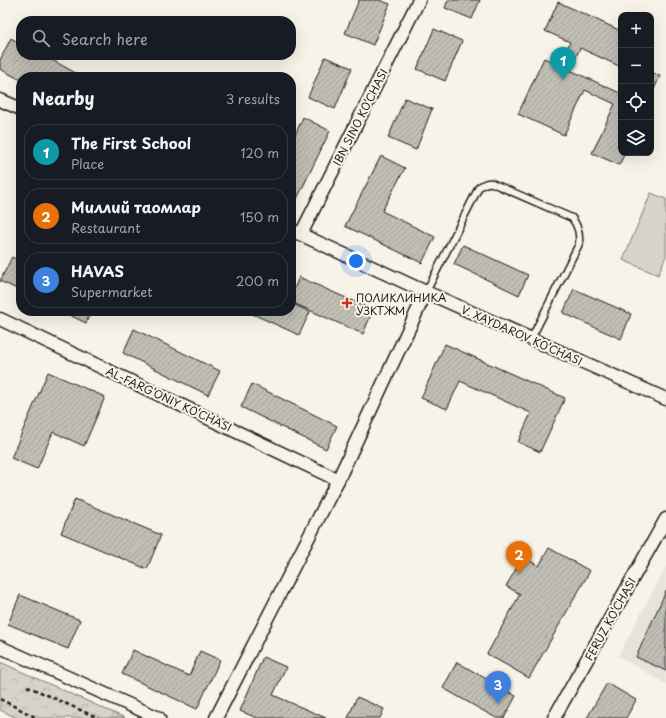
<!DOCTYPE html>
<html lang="en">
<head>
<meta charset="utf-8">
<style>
	:root { --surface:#171b24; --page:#242831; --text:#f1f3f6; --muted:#9ea1a6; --line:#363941; --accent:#0f766e }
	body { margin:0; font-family:"Playpen Sans",sans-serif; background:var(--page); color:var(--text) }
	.controls { position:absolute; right:12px; top:12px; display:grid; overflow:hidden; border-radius:8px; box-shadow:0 4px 16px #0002 }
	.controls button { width:36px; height:36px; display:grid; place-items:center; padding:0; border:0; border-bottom:1px solid var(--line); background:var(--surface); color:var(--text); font:20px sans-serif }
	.you { position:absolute; left:356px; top:261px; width:14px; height:14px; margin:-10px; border:3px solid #fff; border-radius:50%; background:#1a73e8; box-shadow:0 0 0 6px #1a73e833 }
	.badge { display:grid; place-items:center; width:26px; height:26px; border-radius:50%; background:var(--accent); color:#fff; font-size:13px; font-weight:700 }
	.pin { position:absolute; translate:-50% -33px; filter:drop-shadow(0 1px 2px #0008) }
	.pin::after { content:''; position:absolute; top:21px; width:14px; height:12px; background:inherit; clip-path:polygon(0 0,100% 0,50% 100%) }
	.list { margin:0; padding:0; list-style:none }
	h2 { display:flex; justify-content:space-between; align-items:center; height:52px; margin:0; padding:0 16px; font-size:17px }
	h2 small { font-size:13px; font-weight:400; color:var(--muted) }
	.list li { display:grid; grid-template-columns:26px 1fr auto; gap:12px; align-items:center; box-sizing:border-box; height:56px; margin:0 8px 8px; padding:0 8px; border:1px solid var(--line); border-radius:16px }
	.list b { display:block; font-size:15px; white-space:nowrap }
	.list p { margin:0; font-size:13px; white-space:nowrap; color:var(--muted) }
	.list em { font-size:13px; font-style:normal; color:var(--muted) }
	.icon { flex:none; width:22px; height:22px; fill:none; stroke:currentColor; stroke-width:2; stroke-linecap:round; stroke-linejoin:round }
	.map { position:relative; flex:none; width:666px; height:718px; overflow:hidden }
	.search { position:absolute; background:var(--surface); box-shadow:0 4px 16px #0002; left:16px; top:16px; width:280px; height:44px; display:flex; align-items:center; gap:10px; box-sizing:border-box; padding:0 14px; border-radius:16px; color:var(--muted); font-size:15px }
	.panel { position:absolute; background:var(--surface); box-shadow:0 4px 16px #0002; left:16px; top:72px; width:280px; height:244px; border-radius:16px }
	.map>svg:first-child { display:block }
</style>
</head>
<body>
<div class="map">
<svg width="666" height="718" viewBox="0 0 666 718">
	<defs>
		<pattern id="park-crowns" width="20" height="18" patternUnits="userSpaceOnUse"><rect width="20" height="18" fill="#d7d3cb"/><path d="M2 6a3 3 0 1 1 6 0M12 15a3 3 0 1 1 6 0" fill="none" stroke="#b8b5ae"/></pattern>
		<pattern id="building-hatch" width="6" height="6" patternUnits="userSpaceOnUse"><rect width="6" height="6" fill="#c0beb5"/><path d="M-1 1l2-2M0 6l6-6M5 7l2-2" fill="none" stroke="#a4a39b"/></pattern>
	</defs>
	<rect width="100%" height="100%" fill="#f7f3e8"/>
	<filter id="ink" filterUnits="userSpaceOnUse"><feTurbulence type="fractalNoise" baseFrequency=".025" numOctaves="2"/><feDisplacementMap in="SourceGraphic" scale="8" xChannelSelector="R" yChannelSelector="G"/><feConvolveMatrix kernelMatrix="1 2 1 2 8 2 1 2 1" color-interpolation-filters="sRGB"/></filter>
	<g filter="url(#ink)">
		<!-- built -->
		<path fill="#e6e3d9" d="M666,567V684L618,656Z"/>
		<!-- park -->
		<path fill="url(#park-crowns)" stroke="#7a7874" d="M0,662L125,718H17L0,710Z"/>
		<!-- garden -->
		<path fill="#d7d3cb" stroke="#7a7874" d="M651,193L666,199V256L658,275L623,260Z"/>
		<!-- building -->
		<g fill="url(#building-hatch)" stroke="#1c1c1c">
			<path d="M359,0H379L390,4L373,45L345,33Z"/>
			<path d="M448,0H480L472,19L445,8Z"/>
			<path d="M558,2L621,31V67L580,48L570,70L620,93L621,90V153H625L619,165L592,153L615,104L585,90L564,135L518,114L544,58L560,65L570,42L545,31Z"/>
			<path d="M434,29L462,41L445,81L417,69Z"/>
			<path d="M11,38L21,44V55H43L83,77H21V80L0,69V60Z"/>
			<path d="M325,57L352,68L335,109L308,97Z"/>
			<path d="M651,72L660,76L651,96Z"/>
			<path d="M405,98L432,109L416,150L388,138Z"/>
			<path d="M303,117L330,131L295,203L291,201V144Z"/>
			<path d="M381,156L405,168L382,211L435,237L422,263L345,226Z"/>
			<path d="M463,245L528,275L519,295L454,264Z"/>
			<path d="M12,257L21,262V291L0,281Z"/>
			<path d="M299,277L373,310L363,334L291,302V296Z"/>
			<path d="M574,289L631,314L621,339L563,313Z"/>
			<path d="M291,303L310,312L299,335L246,311H291Z"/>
			<path d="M61,311H91L86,323Z"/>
			<path d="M134,329L220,371L208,395L123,353Z"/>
			<path d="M445,344L565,398L540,452L518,442L531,413L460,381L447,409L421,398Z"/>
			<path d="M48,372L105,397L84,446L53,432L37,469L11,458Z"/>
			<path d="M252,384L337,426L326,449L241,407Z"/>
			<path d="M75,499L161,535L147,569L61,533Z"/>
			<path d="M549,548L590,571L529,678L487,654L520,594L506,586L523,557L539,566Z"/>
			<path d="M666,591V671L636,657Z"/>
			<path d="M20,595L80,620L68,649L8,624Z"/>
			<path d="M133,650L189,676L200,651L220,660L197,709L122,674Z"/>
			<path d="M263,657L286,667L273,695L326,718H257L240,711Z"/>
			<path d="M457,662L516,696L504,718H496L443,688Z"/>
			<path d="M607,683L636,700L626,718H587Z"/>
			<path d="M357,697L384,709L380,718H348Z"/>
		</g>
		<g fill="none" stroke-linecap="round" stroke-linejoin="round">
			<!-- service casing -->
			<g stroke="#1c1c1c" stroke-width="9">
				<path id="service" d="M426,292L479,187C484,184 487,182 492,183L572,218C578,226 580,233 579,244L531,339"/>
			</g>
			<!-- minor casing -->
			<g stroke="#1c1c1c" stroke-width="15">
				<g id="minor">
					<path d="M0,100L21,109"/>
					<path d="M291,230L426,292L666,399"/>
					<path d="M301,234L419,0"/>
					<path d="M0,319L338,480"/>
					<path d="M0,647L159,718"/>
					<path d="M216,718L338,480L426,292"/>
					<path d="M554,718L666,519"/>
				</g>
			</g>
			<!-- path -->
			<g stroke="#1c1c1c" stroke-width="2.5" stroke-dasharray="4 3" stroke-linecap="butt">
				<path d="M27,686L98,718"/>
				<path d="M0,699L37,718"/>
			</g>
			<!-- service -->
			<use href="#service" stroke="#f7f3e8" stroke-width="6"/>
			<!-- minor -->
			<use href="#minor" stroke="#f7f3e8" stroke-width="12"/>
		</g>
	</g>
	<!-- markers -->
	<path fill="#c8321e" stroke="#f7f3e8" stroke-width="1.5" d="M345 297h4v4h4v4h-4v4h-4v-4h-4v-4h4z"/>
	<g text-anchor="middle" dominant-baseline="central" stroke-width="4" stroke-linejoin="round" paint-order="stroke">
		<!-- street labels -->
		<g font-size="11" fill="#1c1c1c" stroke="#f7f3e8">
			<text transform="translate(360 117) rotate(-63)">IBN SINO KO‘CHASI</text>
			<text transform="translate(522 335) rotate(24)">V. XAYDAROV KO‘CHASI</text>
			<text transform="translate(169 399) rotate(25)">AL-FARG‘ONIY KO‘CHASI</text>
			<text transform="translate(610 619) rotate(-61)">FERUZ KO‘CHASI</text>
		</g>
		<!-- poi labels -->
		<g font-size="11" fill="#1c1c1c" stroke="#f7f3e8" text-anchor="start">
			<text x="356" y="297">ПОЛИКЛИНИКА<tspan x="356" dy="13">УЗКТЖМ</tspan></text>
		</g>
	</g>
</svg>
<div class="controls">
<button>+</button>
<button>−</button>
<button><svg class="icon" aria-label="locate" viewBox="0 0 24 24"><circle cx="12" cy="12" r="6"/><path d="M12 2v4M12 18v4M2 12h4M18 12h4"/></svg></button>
<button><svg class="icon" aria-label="layers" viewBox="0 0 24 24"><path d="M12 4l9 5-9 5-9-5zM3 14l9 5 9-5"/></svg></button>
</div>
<div class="you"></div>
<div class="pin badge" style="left:563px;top:80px;background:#0f9aa8">1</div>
<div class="pin badge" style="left:519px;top:574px;background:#e8710a">2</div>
<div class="pin badge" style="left:498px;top:704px;background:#3f7fe0">3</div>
<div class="search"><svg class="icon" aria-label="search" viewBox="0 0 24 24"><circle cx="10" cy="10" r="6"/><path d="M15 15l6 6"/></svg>Search here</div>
<section class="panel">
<h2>Nearby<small>3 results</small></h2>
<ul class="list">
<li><span class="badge" style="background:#0f9aa8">1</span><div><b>The First School</b><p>Place</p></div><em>120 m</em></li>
<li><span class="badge" style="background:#e8710a">2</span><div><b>Миллий таомлар</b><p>Restaurant</p></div><em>150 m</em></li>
<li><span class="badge" style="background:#3f7fe0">3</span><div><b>HAVAS</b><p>Supermarket</p></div><em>200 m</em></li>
</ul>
</section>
</div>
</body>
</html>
